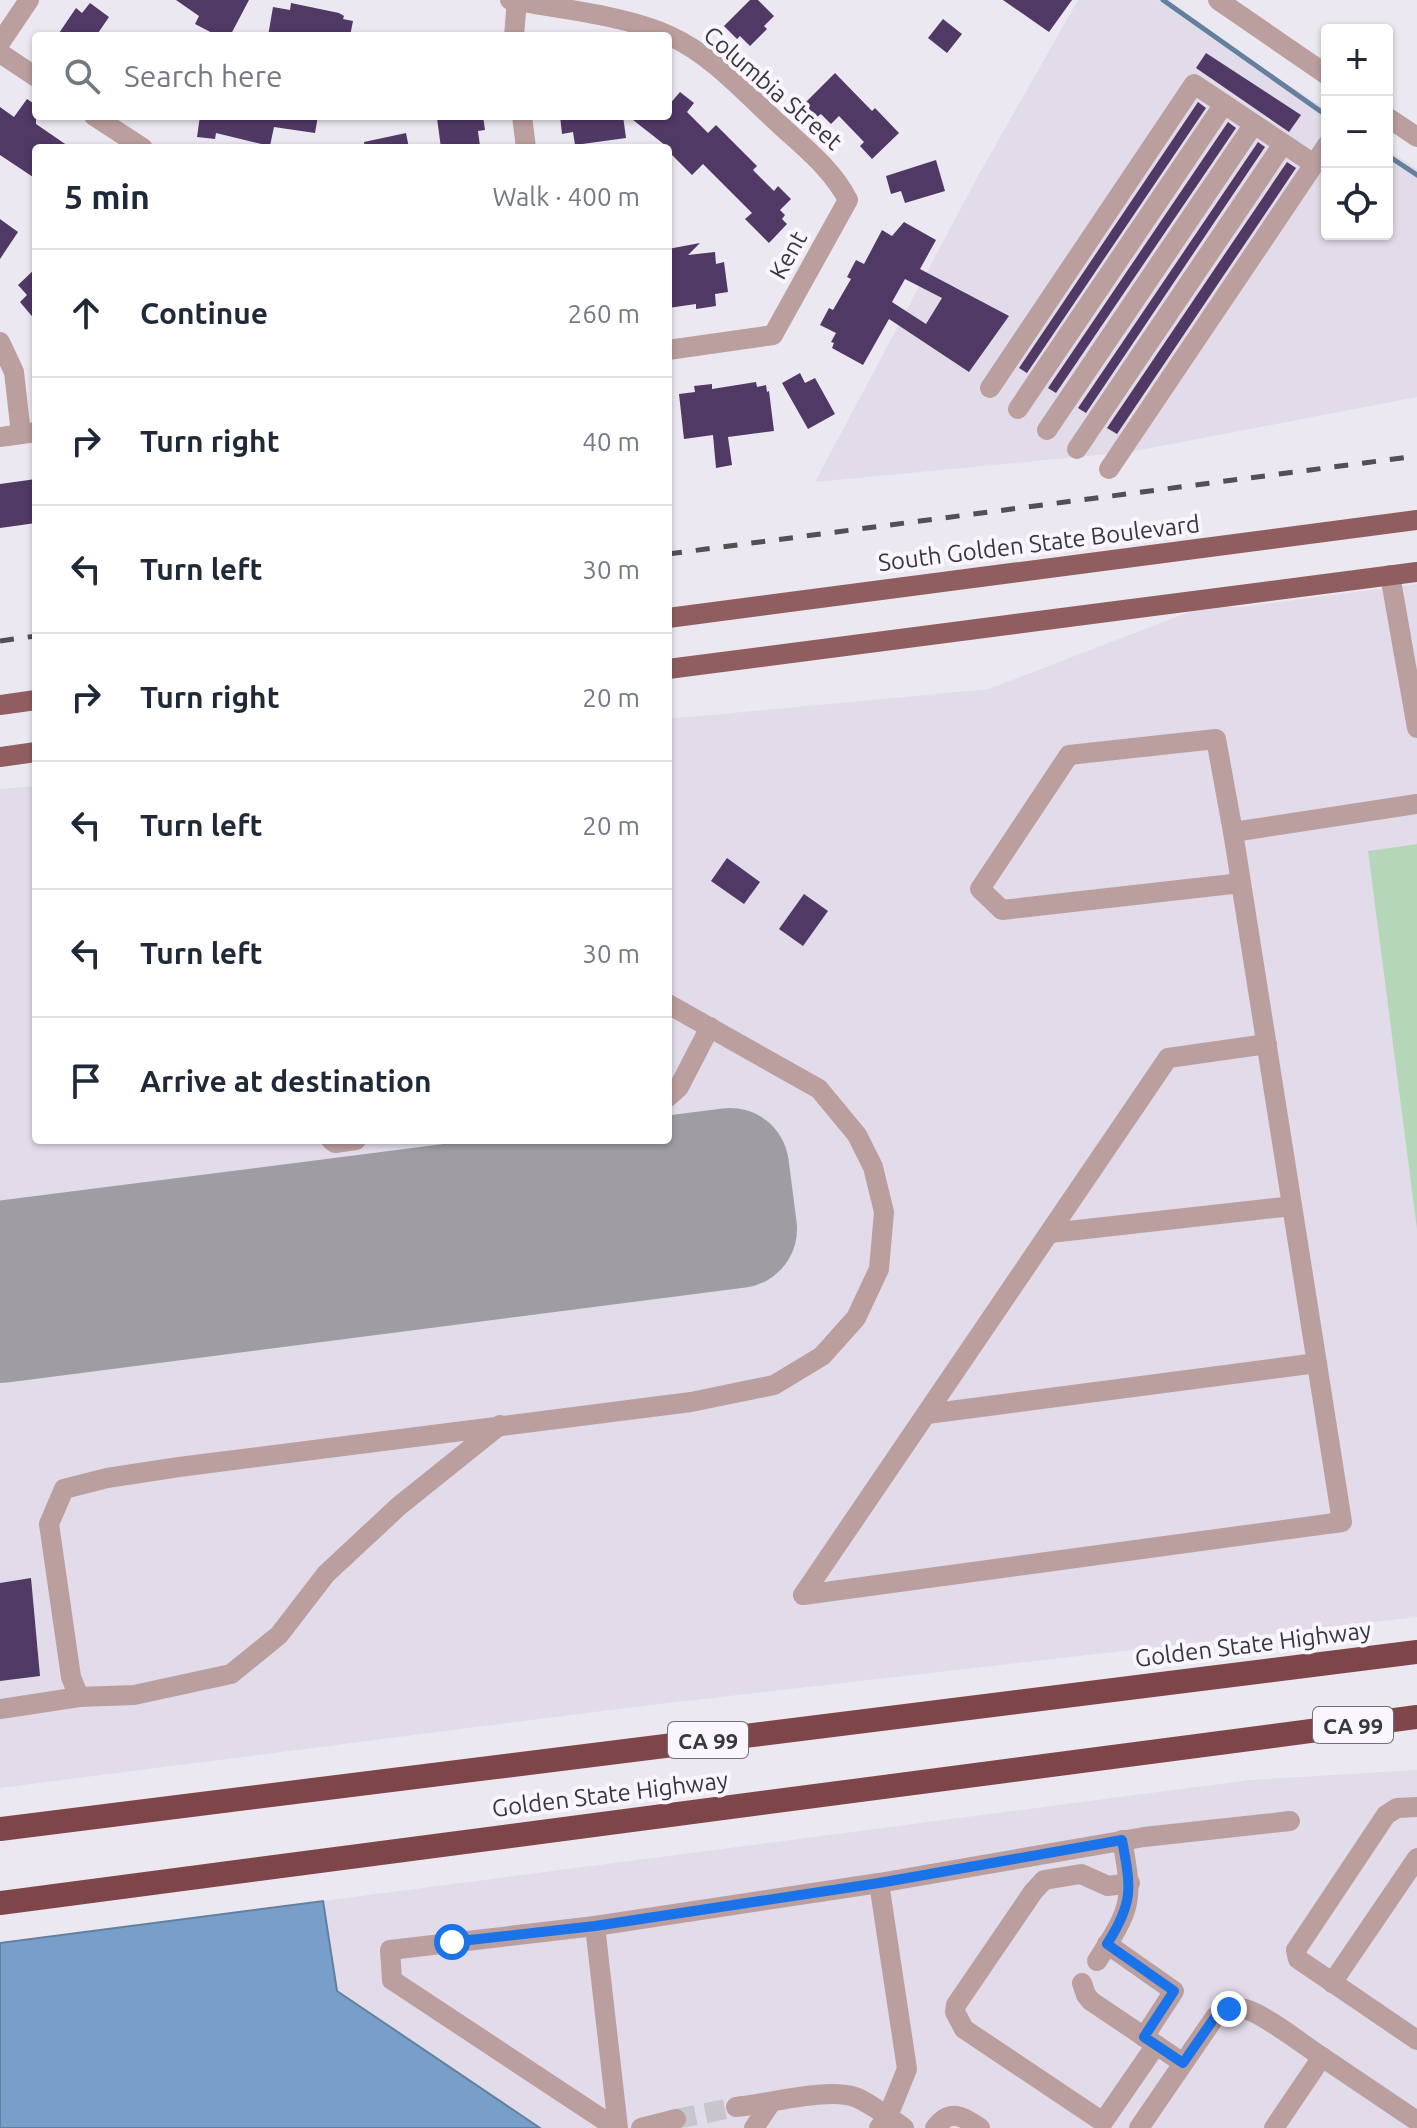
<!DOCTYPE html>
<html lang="en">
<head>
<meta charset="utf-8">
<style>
	:root { --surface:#fff; --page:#f2f2f3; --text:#1f2937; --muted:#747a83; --line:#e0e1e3 }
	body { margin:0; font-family:Ubuntu,sans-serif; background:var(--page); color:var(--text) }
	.controls { position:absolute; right:24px; top:24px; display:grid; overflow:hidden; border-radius:8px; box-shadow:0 2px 6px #0004 }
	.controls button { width:72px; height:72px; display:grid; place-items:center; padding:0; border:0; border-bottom:2px solid var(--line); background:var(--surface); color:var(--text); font:40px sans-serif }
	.stop { position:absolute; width:24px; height:24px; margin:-18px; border:6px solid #1a73e8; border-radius:50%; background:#fff }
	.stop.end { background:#1a73e8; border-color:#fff; box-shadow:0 2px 8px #0008 }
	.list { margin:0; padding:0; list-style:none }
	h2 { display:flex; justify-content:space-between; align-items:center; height:104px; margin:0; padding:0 32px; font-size:34px }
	h2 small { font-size:26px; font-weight:400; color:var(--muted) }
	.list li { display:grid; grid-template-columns:52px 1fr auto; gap:24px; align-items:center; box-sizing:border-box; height:128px; padding:0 32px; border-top:2px solid var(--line) }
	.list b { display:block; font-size:30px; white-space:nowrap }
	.list em { font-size:26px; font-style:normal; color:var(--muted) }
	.icon { flex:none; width:44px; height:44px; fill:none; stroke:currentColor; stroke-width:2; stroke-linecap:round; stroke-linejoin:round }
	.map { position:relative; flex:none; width:1417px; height:2128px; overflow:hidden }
	.search { position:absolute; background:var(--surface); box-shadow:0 2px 6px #0004; left:32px; top:32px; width:640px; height:88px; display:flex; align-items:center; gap:20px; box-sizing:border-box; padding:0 28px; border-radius:8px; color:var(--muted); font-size:30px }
	.panel { position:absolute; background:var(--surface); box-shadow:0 2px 6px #0004; left:32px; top:144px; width:640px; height:1000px; border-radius:8px }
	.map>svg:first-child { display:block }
</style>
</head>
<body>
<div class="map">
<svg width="1417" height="2128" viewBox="0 0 1417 2128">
	<rect width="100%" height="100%" fill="#ece8f1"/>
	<!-- built -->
	<g fill="#e2dbe9">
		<path d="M1078,0H1158L1327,110V234H1387V149L1417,169V397L1130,452L815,482L978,176Z"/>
		<path d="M1417,584V844L1368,851L1417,1230V1617L626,1708L0,1788V789L36,786V1140H668V719L989,689L1202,607H1241Z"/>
		<path d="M1417,1770V2128H540L337,1991L323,1901L1250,1780Z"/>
	</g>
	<!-- green -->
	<path fill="#b6d6b9" d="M1417,844V1230L1368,851Z"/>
	<!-- water -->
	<path fill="#779fca" stroke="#64809f" stroke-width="2" d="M323,1901L337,1991L540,2128H0V1943Z"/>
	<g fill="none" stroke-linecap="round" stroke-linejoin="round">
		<!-- stream -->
		<g stroke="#64809f" stroke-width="5">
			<path d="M1163,0L1323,113"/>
			<path d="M1387,155L1417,175"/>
		</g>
		<!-- runway -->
		<path stroke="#9f9ca2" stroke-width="118" d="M0,1260L730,1167L738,1229L0,1324"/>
	</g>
	<!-- building -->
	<g fill="#503965" fill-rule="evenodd">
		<path d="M176,0H249L230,36H218L195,24L199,16Z"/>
		<path d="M750,0H758L774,16L764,26L767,29L750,46L740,36L737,39L724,26Z"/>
		<path d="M1003,0H1072L1049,32Z"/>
		<path d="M90,3L109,17L96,36H57L76,8L82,13Z"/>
		<path d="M291,3L339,13L344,16L343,19L353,21L350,36H268L273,7L290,10Z"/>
		<path d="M943,19L962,34L947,53L928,38Z"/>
		<path d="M1206,53L1301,115L1289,132L1196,68Z"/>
		<path d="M835,73L872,111L875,108L899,133L872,159L860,146L864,142L839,116L831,124L821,114L817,117L804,104Z"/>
		<path d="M680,92L694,103L687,112L708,133L716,125L757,166L753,170L774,191L778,186L791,199L780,210L785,215L782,219L787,224L769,243L745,219L752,213L703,164L692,175L668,151L670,149L628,116H668V106Z"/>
		<path d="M27,99L36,105V124L71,148H36V179L0,155V107L14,117Z"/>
		<path d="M1198,102L1206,108L1027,373L1019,368Z"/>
		<path d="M200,116H318L315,133L274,127L270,146L216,133L215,139L197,137Z"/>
		<path d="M454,116H483L485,130L478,131L480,146L441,148L437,118Z"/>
		<path d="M560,116H623L626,138L575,145L573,132L562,134Z"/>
		<path d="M1228,122L1236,128L1056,393L1048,388Z"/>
		<path d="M406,133L409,148H365L364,142Z"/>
		<path d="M1258,142L1265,147L1086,413L1078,408Z"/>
		<path d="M936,160L945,191L905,203L901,191L891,194L886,176Z"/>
		<path d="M1287,162L1296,168L1117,434L1107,428Z"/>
		<path d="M0,219L18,232L0,259Z"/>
		<path d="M904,222L936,240L920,269L1009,316L969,372L889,319L863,365L832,348L834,343L831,342L836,333L820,325L829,308L833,310L851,279L847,277L856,260L864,264L882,230L892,236ZM905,279L942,298L926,324L892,302Z"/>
		<path d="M700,243L688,255L715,252L716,264L724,262L728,292L715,294L716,306L696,309V304L668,308V284L672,283L668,249Z"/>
		<path d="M36,268V321L20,302L27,295L18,285Z"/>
		<path d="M800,373L805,383L815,378L835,414L808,429L782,383Z"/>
		<path d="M756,382L757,387L766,385L767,392L769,391L774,431L728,437L732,465L716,468L713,435L684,439L679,394L695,392L694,386L712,384V389Z"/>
		<path d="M36,479V523L0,528V484Z"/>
		<path d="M727,858L760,882L744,904L711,881Z"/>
		<path d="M804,894L828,911L803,946L779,929Z"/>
		<path d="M31,1578L40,1676L0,1681V1583Z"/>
	</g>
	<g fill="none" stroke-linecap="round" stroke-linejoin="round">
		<!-- minor-tunnel -->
		<path stroke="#c8c5cd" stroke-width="20" stroke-dasharray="20 10" stroke-linecap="butt" d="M676,2119L736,2107"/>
		<!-- minor -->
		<g stroke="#bb9e9e" stroke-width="20">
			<path d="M510,0C557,8 628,16 670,36C712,55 745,93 779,124C805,148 832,169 848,200L773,335L668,350"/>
			<path d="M1218,0L1327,75"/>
			<path d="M514,36L517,0"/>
			<path d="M0,43L29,0"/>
			<path d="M0,53L36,77"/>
			<path d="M94,116L143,148"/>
			<path d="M522,116L526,148"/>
			<path d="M1387,117L1417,137"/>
			<path d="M0,342L14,372L21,434"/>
			<path d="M990,388L1194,84L1314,164"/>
			<path d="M1018,409L1224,104"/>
			<path d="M1047,430L1254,124"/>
			<path d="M0,437L36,432"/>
			<path d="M1077,449L1283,144"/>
			<path d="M1109,469L1327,145"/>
			<path d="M1390,575L1417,728"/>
			<path d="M1233,832L1417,804"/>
			<path d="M668,1097L679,1087L710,1027"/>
			<path d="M331,1140L335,1143L356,1140"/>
			<path d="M1050,1233L1292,1206"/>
			<path d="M927,1414L1317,1363"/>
			<path d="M500,1425L399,1506L326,1574L279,1635L231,1674L134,1695L79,1697L71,1677L49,1524L64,1489L107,1478L179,1467L691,1402L774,1385L822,1356L856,1318L879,1269L884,1212L873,1167L857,1135L819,1089L668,1004"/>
			<path d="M803,1595L1342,1522L1233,832L1216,739L1069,755L980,889L1002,910L1241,883"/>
			<path d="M803,1595L1168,1058L1267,1044"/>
			<path d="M0,1709L79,1697"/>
			<path d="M1417,1807L1397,1808L1386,1815L1296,1950L1298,1959L1417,2040"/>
			<path d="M879,1883L1144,1837L1290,1821"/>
			<path d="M1130,1883L1108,1886L1081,1874L1044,1880L1033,1892L956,2005L955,2012L964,2029L1103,2122L1156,2045"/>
			<path d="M595,1926L618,2128"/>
			<path d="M1107,1944L1174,1991L1144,2037"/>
			<path d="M1097,1961C1131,1908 1134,1903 1122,1840"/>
			<path d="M1082,1983L1086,1995L1091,2001L1183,2063"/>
			<path d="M1332,1983L1417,1858"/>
			<path d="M616,2128L392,1980L390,1950L595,1926L879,1883L907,2069L888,2116C877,2110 866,2101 855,2097C829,2087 767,2104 736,2107"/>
			<path d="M641,2128L676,2119"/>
			<path d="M754,2128L770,2104"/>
			<path d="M879,2128L888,2116L904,2128"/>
			<path d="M935,2128C950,2108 963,2116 980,2128"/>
			<path d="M1139,2128L1215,2017C1225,2012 1234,2006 1245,2009C1266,2015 1302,2044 1322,2057"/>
			<path d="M1274,2128L1322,2057L1417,2121"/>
		</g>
		<!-- major -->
		<g stroke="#905e5f" stroke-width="20">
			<path d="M668,618L1417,520"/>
			<path d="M668,669L1417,572"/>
			<path d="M0,705L36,700"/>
			<path d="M0,757L36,752"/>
		</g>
		<!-- highway -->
		<g stroke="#7f4649" stroke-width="24">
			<path d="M0,1829L1417,1652"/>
			<path d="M0,1903L1417,1717"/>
		</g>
		<!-- rail -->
		<g stroke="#525054" stroke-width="5" stroke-dasharray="14 14" stroke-linecap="butt">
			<path d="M668,554L1417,456"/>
			<path d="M0,641L36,636"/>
		</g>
	</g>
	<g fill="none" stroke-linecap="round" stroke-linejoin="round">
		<!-- route -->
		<path stroke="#1a73e8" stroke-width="10" d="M452,1942L595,1926L879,1883L1122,1840C1131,1888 1134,1902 1107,1944L1174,1991L1144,2037L1183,2063L1215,2017L1229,2009"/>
	</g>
	<g text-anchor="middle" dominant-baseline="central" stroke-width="8" stroke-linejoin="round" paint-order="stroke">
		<!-- shield labels -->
		<g fill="#faf5fe" stroke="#737176" stroke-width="2">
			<rect x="1313" y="1707" width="80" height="36" rx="6"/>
			<rect x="668" y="1722" width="80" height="36" rx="6"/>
		</g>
		<g font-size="22" font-weight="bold" fill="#39383b">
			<text x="1353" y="1725">CA 99</text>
			<text x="708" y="1740">CA 99</text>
		</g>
		<!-- street labels -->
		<g font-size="24" fill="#39383b" stroke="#faf5fe">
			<text transform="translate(773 88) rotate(41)">Columbia Street</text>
			<text transform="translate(788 255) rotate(-61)">Kent</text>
			<text transform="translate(1039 543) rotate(-7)">South Golden State Boulevard</text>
			<text transform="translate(1253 1644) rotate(-7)">Golden State Highway</text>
			<text transform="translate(610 1794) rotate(-7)">Golden State Highway</text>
		</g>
	</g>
</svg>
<div class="controls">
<button>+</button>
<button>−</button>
<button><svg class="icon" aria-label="locate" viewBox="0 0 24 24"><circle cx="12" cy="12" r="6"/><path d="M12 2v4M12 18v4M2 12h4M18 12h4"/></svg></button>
</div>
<div class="stop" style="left:452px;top:1942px"></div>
<div class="stop end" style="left:1229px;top:2009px"></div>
<div class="search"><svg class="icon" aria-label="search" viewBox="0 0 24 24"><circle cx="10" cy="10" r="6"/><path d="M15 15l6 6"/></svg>Search here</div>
<section class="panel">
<h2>5 min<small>Walk · 400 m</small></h2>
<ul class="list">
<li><svg class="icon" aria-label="ahead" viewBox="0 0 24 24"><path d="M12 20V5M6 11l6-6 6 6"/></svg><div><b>Continue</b></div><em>260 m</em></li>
<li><svg class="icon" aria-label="right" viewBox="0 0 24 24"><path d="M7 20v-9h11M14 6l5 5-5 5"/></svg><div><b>Turn right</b></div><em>40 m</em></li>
<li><svg class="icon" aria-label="left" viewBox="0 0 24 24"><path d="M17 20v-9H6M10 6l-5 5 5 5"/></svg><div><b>Turn left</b></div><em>30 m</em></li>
<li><svg class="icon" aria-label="right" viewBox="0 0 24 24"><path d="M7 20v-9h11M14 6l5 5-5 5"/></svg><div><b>Turn right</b></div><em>20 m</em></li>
<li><svg class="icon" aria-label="left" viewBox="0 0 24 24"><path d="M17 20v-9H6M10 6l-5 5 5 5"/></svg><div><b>Turn left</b></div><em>20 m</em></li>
<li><svg class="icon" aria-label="left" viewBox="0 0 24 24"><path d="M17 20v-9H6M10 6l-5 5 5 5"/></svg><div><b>Turn left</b></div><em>30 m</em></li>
<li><svg class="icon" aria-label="arrive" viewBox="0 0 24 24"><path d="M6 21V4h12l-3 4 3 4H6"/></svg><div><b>Arrive at destination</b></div></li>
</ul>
</section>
</div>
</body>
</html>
